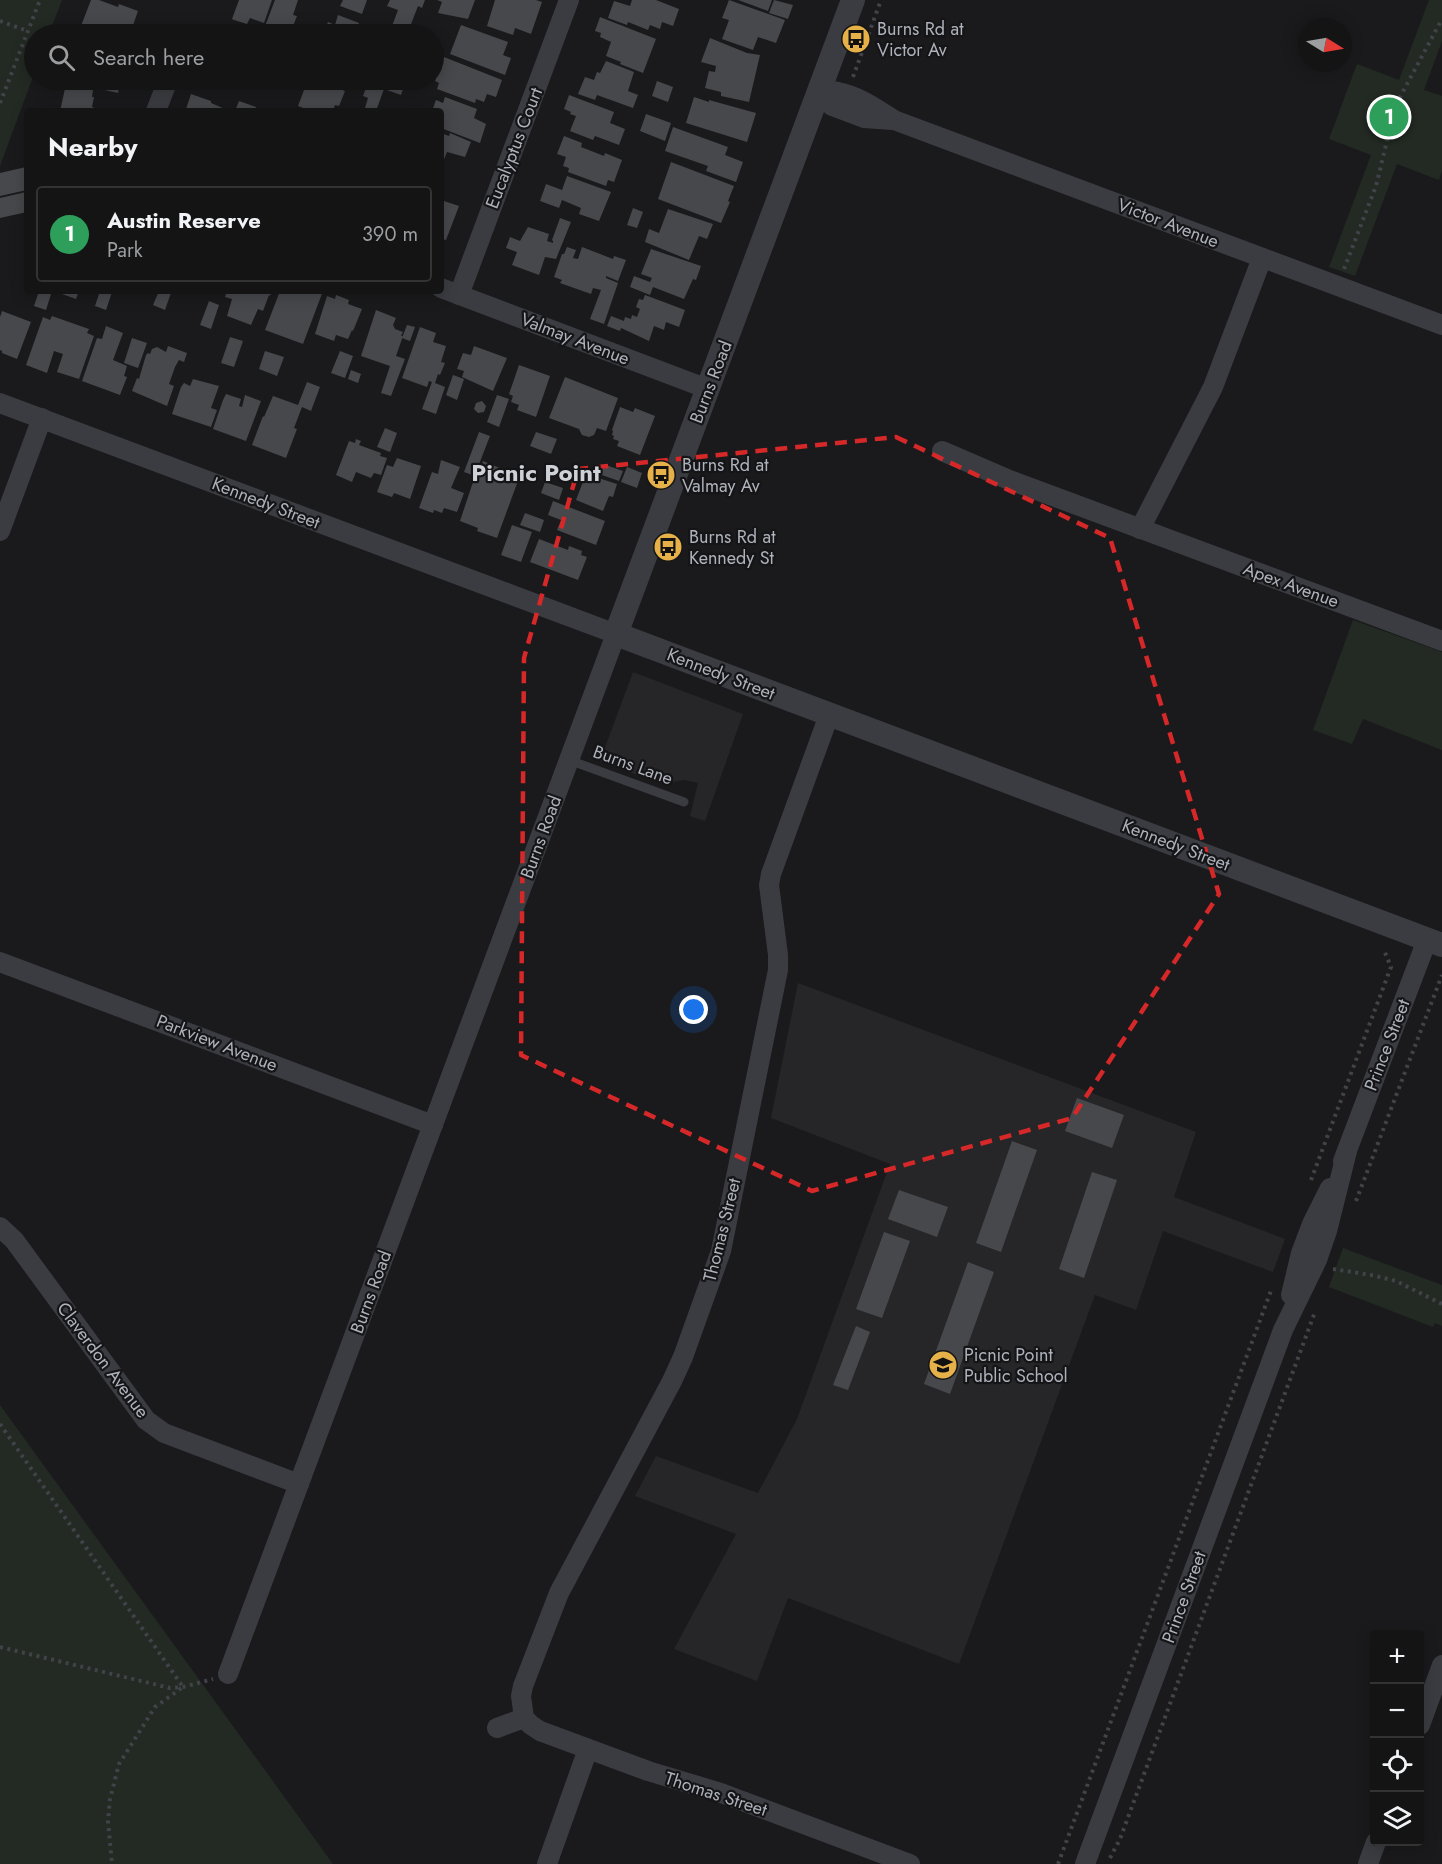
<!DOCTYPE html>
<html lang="en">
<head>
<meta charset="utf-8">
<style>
	:root { --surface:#141415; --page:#212122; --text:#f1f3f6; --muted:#9d9ea0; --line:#333334; --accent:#e6b148 }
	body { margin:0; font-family:Jost,sans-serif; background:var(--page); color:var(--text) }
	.controls { position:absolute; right:18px; bottom:18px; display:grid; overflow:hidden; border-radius:6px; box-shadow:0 3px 15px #0003 }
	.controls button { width:54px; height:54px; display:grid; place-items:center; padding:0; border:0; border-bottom:2px solid var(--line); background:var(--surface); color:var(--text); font:30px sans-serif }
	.compass { position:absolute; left:1298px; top:18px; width:54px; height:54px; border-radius:50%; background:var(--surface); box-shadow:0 3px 15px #0003; rotate:101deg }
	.you { position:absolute; left:694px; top:1010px; width:21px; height:21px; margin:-15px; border:4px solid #fff; border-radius:50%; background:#1a73e8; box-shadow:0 0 0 9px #1a73e833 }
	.badge { display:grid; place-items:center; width:39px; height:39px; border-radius:50%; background:var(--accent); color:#fff; font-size:20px; font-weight:700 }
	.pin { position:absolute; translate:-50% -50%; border:3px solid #fff; box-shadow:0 2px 6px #0006 }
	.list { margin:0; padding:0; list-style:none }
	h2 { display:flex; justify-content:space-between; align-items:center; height:78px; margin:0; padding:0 24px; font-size:26px }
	h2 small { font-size:20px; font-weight:400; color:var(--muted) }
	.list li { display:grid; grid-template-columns:39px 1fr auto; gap:18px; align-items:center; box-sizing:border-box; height:96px; margin:0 12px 12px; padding:0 12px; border:2px solid var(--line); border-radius:6px }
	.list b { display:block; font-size:22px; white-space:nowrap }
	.list p { margin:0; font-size:20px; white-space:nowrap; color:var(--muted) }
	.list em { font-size:20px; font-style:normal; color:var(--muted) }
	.icon { flex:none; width:33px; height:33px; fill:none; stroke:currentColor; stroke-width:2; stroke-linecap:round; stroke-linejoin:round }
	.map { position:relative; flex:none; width:1442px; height:1864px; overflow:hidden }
	.search { position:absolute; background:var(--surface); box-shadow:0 3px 15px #0003; left:24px; top:24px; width:420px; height:66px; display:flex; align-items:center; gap:15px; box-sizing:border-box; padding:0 21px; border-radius:33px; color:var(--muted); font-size:22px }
	.panel { position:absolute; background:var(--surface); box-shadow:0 3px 15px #0003; left:24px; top:108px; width:420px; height:186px; border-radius:6px }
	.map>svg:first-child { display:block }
</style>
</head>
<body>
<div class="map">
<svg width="1442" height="1864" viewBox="0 0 1442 1864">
	<rect width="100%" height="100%" fill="#1a1a1c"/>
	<!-- built -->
	<g fill="#262629">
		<path d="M633,672L743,714L705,821L690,816L698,783L684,780L661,784L600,761Z"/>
		<path d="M798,983L1196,1132L1174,1197L1285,1239L1273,1272L1163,1231L1136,1310L1095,1295L959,1664L788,1598L757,1681L674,1649L736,1534L635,1496L656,1456L758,1493L797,1419L890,1164L771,1118Z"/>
	</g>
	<!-- green -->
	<g fill="#222a23">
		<path d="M0,0H62L49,34H34V74L0,166Z"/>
		<path d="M1429,0H1442V41L1424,90L1442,96V170L1439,180L1397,164L1355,276L1329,267L1371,155L1329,139L1357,64L1399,80Z"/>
		<path d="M1353,620L1442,652V750L1363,719L1352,744L1313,730Z"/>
		<path d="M1343,1248L1442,1285V1326L1435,1323L1433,1327L1329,1287Z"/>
		<path d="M0,1405L333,1864H0Z"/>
	</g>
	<!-- building -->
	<g fill="#47484c">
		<path d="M91,0H99L118,7L119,4L138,11L130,34H88L79,31Z"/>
		<path d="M239,0H272L264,23L250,18L247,24L234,20L232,19Z"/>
		<path d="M275,0H298L293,15L297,16L290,34H262Z"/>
		<path d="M343,0H367L362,14L340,6Z"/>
		<path d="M390,0H425L422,8L418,6L408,32L392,26L398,10L387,6Z"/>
		<path d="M437,0H475L468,19L438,13L442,2Z"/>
		<path d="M495,0H536L542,2L531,34L515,28L513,35L487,26Z"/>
		<path d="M632,0H656L679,9L673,26L662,22L660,29L650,25L648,30L628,22L627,25L608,18L614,1L630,6Z"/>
		<path d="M729,0L785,20L776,43L758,37L753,50L722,39L729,20L722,18Z"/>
		<path d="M738,0H772L768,11Z"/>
		<path d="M774,0L793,5L788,19L769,13Z"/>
		<path d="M338,15L359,23L355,34H331V33L325,30L328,22L335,25Z"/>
		<path d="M600,17L656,39L643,73L620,64L621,62L606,56L611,42L600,37L601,33L595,31Z"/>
		<path d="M461,25L508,42L503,55L511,58L505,75L450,54Z"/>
		<path d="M710,38L747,53L760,55L749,102L721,96V92L705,88L709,71L715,72L716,66L701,62Z"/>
		<path d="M444,57L502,80L496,97L487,94L484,102L476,99L475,103L437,89L439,83L435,81Z"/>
		<path d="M606,61L634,72L628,91L638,95L633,108L597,95L595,100L578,94L585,77L594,80L597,72L600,73Z"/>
		<path d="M75,80H121L118,93L77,84Z"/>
		<path d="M302,80H340L337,88L345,91L339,106L335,105L333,111H311L298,106L304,90L299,88Z"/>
		<path d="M359,80H406L401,95L384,89L376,111L365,108L368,98L363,96L366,88L357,84Z"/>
		<path d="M657,81L673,87L668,102L652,96Z"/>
		<path d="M66,84L93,90L92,97H94L92,107L95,108V111H60Z"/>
		<path d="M191,94L211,101V103L230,111H183L184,108L186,109Z"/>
		<path d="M569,95L614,112L610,123L625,129L619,145L595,136L593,140L570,131L576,116L570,114L571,112L564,109Z"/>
		<path d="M445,97L477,109L474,118L486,124L480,143L441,128V111H432L436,100L443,103Z"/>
		<path d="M694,97L709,102V100L756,113L747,142L686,123Z"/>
		<path d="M239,101L256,107L255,111H235Z"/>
		<path d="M646,114L671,123L665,141L640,131Z"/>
		<path d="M673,127L728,147L725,155L743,162L736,182L706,171L708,166L665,151Z"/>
		<path d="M441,133L449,136L450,133L471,142L465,157L447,152L441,167Z"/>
		<path d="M564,136L582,143L581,147L604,156L605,153L622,160L614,182L608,180L606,186L568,172L569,168L563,166L566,157L557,154Z"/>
		<path d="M671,162L734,186L728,201L730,202L721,223L658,199Z"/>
		<path d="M26,167L27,190L0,196V173Z"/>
		<path d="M567,176L611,192L599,221L579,214L581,208L562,200L559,208L540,201L546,184L562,190Z"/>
		<path d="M26,192L27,212L0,218V198Z"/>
		<path d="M441,200L459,206L446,240L441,239Z"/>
		<path d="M633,208L643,212L637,228L627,225Z"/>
		<path d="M668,209L713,224L707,239L699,236L689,260L645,242L649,229L659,233Z"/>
		<path d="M560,218L571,222L556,259L545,257L539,275L512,265L517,252L506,248L510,237L520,241L528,227L549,234L547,241L553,243V241L552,240Z"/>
		<path d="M567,247L576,250L573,258L578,259L582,247L613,259L614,256L626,260L618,281L606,276V278L618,283L604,324L590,319L601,290L593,288L591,294L560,283L562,280L554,277L562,254H564Z"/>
		<path d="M651,249L701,266L696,280L693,279L684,299L653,287L650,295L630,287L634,276L650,282L652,278L641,274Z"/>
		<path d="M39,291H52L46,310L34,306Z"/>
		<path d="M59,291H79L76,299L59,293Z"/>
		<path d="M100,291L112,292L106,310L95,306Z"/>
		<path d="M159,291L171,293L165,310L153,305Z"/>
		<path d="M227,291H272L270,296L269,295L263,311L258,309L251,325L227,316L232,299L225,297Z"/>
		<path d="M280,291H323L303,344L265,330Z"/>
		<path d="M336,295L349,300L348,304L362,309L353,331L352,330L348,339L336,335L334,341L315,334L327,296L335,299Z"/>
		<path d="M645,295L685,310L679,327L666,322L664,330L654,326L649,341L621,328L620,331L607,326L611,316L624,321L625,317L631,319L632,315L637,317L640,309L636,307L639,299L643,300Z"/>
		<path d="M209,301L219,305L211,329L200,325Z"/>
		<path d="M376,310L396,318L393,325L395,329L403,332L401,336H403L396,356L405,359L391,396L381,393L390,366L361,356Z"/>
		<path d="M2,311L31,322L17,359L2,353V351L0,350V317Z"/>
		<path d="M52,316L89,329L87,333L94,336L79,379L57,372L63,354L54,351L47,373L26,365L43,317L50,320Z"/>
		<path d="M407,325L415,327L410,341L402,338Z"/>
		<path d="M106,326L123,333L113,360L127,366L124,376L127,377L120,395L82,381L97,338L102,339Z"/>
		<path d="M420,327L436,333L433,342L446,346L441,362L445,363L440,375L438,374L435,383L445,387L436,414L422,409L432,382L429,381L427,387L402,378Z"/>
		<path d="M230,337L243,341L234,367L221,363Z"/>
		<path d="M132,338L147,343L138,368L124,363Z"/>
		<path d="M168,346L187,353L184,362L179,360L175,367L169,384L174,386L167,406L132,391L137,378L139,379L146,355L148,353L150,354L152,349L157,347L166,352Z"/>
		<path d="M474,346L507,358L493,391L462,377L464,371L457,369L463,353L471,355Z"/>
		<path d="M265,351L284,357L277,376L259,369Z"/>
		<path d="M340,351L353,356L345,378L331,373Z"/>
		<path d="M519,365L550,376L536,417L517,410L519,405L511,402L513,396L509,394Z"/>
		<path d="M351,370L361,374L358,383L348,379Z"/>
		<path d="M453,375L464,379L457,400L446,395Z"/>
		<path d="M565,377L618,398L606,431L597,428L594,435L589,437L582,435L579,429L549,418Z"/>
		<path d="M193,379L219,386L211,408L217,410L211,427L172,414L181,387L184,383L190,386Z"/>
		<path d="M307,382L320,387L311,411L302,407L294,428L297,429L286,458L252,445L263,416L264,417L273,396L298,405Z"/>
		<path d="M226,394L241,399L239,406L242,407L245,395L261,401L246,441L213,429L223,400Z"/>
		<path d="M497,395L509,399L499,427L487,422Z"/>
		<path d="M482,401L486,406L484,412L478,413L474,409L476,403Z"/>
		<path d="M620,407L633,412L635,408L655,416L640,455L617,446L619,441L613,439L614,436L612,435L613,431L612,430Z"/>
		<path d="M385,428L397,433L390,452L377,447Z"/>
		<path d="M479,432L490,436L476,472L479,473L483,461L502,469L501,471L519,478L497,538L477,531L478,528L460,521L475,476L464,472Z"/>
		<path d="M536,432L557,439L551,454L530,446Z"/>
		<path d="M356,439L361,441L359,445L381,453L380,456L387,458L381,475L374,473L371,478L356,472L352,482L336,475L349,441L355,443Z"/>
		<path d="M397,458L421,466L410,499L394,493L392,497L377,492L387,465L393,467Z"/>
		<path d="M441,460L460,467L451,488L464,493L457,512L444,508L442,513L434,510L433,513L419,508L432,472L438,474Z"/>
		<path d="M603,464L623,471L619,481L599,474Z"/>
		<path d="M627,467L642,473L637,488L621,482Z"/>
		<path d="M586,474L617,484L613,497L609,496L603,511L576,500Z"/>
		<path d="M545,482L563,488L559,500L541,493Z"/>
		<path d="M553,501L605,521L596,545L557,530L561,520L548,515Z"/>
		<path d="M525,513L544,520L540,532L520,525Z"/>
		<path d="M512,525L532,532L521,562L501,555Z"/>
		<path d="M539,539L568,550L569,546L582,551L581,555L587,557L578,580L530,562Z"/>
		<path d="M1077,1098L1124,1115L1112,1148L1065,1131Z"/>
		<path d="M1012,1141L1037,1150L1001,1252L976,1243Z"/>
		<path d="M1092,1172L1117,1180L1084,1278L1059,1269Z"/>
		<path d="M899,1190L948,1207L937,1237L888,1219Z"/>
		<path d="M884,1232L910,1241L882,1318L856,1309Z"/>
		<path d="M968,1262L994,1272L950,1394L924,1384Z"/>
		<path d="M856,1326L870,1332L848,1390L833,1385Z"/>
	</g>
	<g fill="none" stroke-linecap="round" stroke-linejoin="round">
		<!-- path -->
		<g stroke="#414348" stroke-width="4" stroke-dasharray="3 4.5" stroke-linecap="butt">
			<path d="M0,21L28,31"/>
			<path d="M853,77L881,0"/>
			<path d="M0,103L40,0"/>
			<path d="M1344,269L1376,186L1393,116L1399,99L1442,19"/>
			<path d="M1311,1180L1391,967L1384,950"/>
			<path d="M1356,1201L1442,975"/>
			<path d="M1333,1269L1371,1275L1396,1281L1442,1304"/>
			<path d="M0,1424L183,1687L155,1707L119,1764L110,1799L108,1821L112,1864"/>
			<path d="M0,1647L170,1688L183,1687L213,1679"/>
			<path d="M1110,1858L1120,1839L1315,1312"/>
			<path d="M1058,1864L1272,1288"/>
		</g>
		<!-- service -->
		<path stroke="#3b3c41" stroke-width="9" d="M569,760L684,802"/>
		<!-- minor -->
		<g stroke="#3b3c41" stroke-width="20">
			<path d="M819,92C825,92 832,90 838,92C859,96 877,109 894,120L1442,325"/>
			<path d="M819,92L832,106L864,118L892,120"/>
			<path d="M156,111L168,80"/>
			<path d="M441,288L708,389"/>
			<path d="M459,295L569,0"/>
			<path d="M0,403L616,634L228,1674"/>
			<path d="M942,451L1007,479L1442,641"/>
			<path d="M1140,529L1213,387L1262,258"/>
			<path d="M0,531L42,418"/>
			<path d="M829,715L771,874L769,885L778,955V970L721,1251L683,1357L672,1381L559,1593L523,1686L521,1696L524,1718L531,1725L540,1731L648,1771L721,1793L910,1864"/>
			<path d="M0,962L433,1125"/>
			<path d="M1343,1161L1427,940"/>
			<path d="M0,1227L14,1240L146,1420L164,1433L299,1484"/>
			<path d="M1291,1295L1301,1253L1312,1224L1330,1188"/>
			<path d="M1420,1725L1442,1665"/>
			<path d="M497,1728L524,1718"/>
			<path d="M547,1864L588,1749"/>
			<path d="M1085,1864L1283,1330L1317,1260L1327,1231L1347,1151"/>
			<path d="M1368,1864L1376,1842"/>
		</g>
		<!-- tertiary -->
		<path stroke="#3b3c41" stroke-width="24" d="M853,0L616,634L1442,945"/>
	</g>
	<!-- marked area -->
	<path fill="none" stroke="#d62828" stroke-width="4.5" stroke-dasharray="12 8" stroke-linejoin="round" d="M896,437L1110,538L1219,894L1072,1118L812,1191L521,1055L524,658L578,469Z"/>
	<!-- icons -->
	<defs>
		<g id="bus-disc" transform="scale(1.5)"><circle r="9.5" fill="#e6b148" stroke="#151517"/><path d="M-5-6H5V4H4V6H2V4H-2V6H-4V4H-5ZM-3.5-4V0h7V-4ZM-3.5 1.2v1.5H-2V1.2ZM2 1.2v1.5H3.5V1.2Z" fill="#111"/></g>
		<g id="school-disc" transform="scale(1.5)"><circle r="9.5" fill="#e6b148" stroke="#151517"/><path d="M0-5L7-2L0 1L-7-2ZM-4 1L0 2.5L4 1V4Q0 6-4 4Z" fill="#111"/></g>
	</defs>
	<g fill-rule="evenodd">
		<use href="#bus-disc" x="856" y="39"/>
		<use href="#bus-disc" x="661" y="475"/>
		<use href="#bus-disc" x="668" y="547"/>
		<use href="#school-disc" x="943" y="1365"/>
	</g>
	<g text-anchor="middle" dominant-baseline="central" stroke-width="4.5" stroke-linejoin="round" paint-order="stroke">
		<!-- poi labels -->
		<g font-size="18" fill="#aeb2bb" stroke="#151517" text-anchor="start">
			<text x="877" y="29">Burns Rd at<tspan x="877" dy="21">Victor Av</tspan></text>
			<text x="682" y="465">Burns Rd at<tspan x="682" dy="21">Valmay Av</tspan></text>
			<text x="689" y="537">Burns Rd at<tspan x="689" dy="21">Kennedy St</tspan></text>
			<text x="964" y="1355">Picnic Point<tspan x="964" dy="21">Public School</tspan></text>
		</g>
		<!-- street labels -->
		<g font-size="18" fill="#aeb2bb" stroke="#151517">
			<text transform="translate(514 148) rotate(-69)">Eucalyptus Court</text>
			<text transform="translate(1168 223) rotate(21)">Victor Avenue</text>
			<text transform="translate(575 339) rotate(21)">Valmay Avenue</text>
			<text transform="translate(711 382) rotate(-69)">Burns Road</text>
			<text transform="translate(266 503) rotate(21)">Kennedy Street</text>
			<text transform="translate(1291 585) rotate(20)">Apex Avenue</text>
			<text transform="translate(721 674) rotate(21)">Kennedy Street</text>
			<text transform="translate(633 765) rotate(20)">Burns Lane</text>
			<text transform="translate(541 837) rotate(-70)">Burns Road</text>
			<text transform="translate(1176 845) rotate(21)">Kennedy Street</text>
			<text transform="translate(217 1043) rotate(21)">Parkview Avenue</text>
			<text transform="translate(1387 1045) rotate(-69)">Prince Street</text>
			<text transform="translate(722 1230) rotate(-76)">Thomas Street</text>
			<text transform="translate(371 1292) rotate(-70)">Burns Road</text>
			<text transform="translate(103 1360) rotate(53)">Claverdon Avenue</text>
			<text transform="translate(1184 1597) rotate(-70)">Prince Street</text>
			<text transform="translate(716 1794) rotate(18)">Thomas Street</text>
		</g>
		<!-- district labels -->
		<g font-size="24" font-weight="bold" fill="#ced1d7" stroke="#151517">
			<text x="536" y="472">Picnic Point</text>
		</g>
	</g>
</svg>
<div class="controls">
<button>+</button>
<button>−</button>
<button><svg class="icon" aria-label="locate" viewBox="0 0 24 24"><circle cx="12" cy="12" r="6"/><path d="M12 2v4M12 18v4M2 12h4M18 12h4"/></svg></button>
<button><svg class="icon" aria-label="layers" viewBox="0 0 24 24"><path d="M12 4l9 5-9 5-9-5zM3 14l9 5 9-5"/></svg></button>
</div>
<svg class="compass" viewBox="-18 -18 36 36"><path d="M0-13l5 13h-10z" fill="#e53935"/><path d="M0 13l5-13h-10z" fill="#9d9ea0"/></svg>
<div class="you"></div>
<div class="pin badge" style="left:1389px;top:117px;background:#2e9e5b">1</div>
<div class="search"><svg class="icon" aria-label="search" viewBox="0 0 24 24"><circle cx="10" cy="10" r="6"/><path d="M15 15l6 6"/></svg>Search here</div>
<section class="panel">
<h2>Nearby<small></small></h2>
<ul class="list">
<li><span class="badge" style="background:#2e9e5b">1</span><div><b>Austin Reserve</b><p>Park</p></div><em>390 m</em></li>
</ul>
</section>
</div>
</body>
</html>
